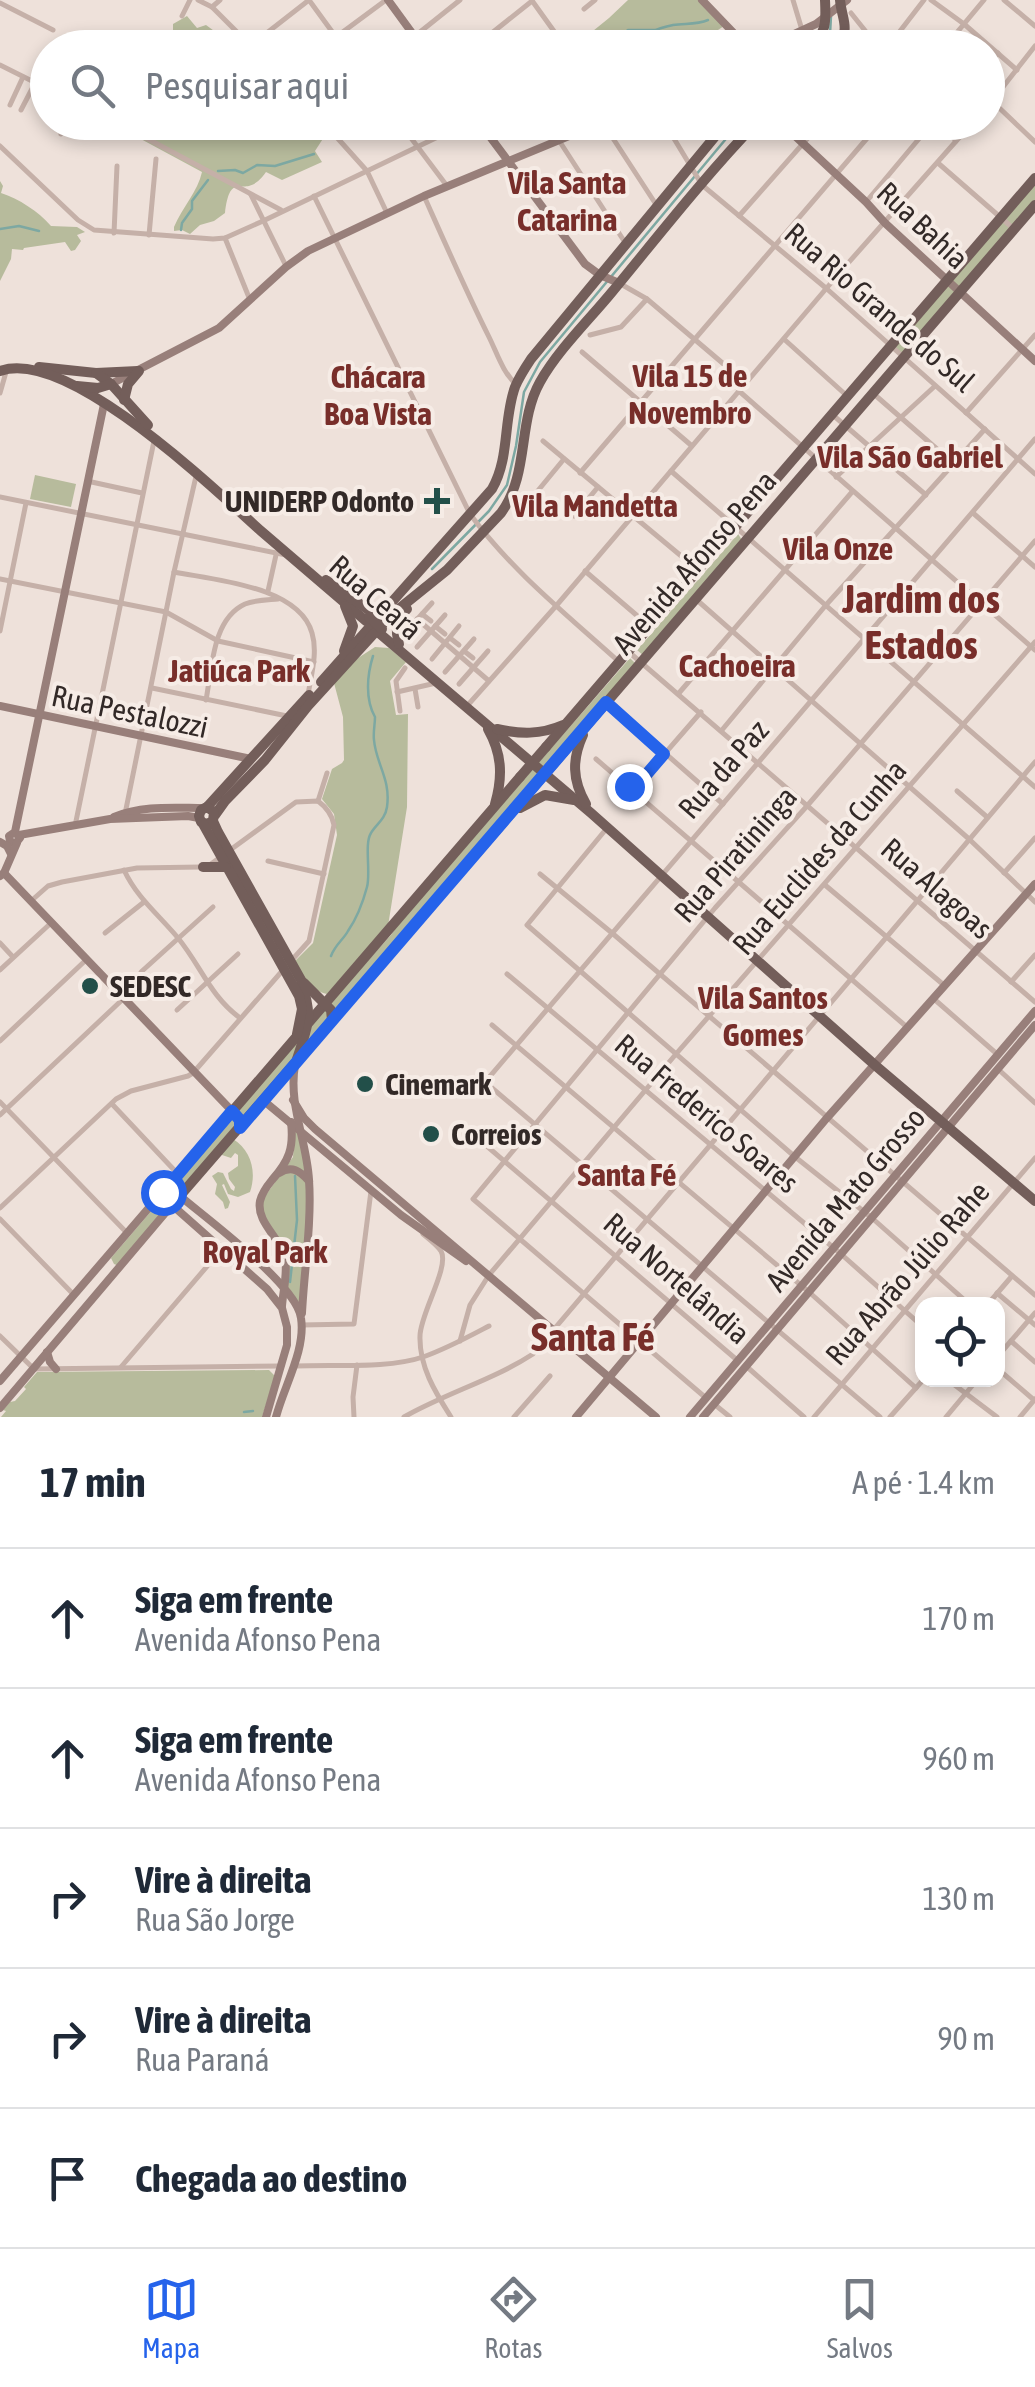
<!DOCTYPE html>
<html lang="pt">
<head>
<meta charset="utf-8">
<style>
	:root { --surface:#fff; --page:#f2f2f3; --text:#1f2937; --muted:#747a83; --line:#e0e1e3; --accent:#2563eb }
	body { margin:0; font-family:"Asap Condensed",sans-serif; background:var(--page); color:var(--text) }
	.controls { position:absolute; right:30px; bottom:30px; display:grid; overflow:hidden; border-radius:20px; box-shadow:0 5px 15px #0003 }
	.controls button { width:90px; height:90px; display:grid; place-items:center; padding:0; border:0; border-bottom:2px solid var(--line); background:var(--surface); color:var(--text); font:50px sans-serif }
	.stop { position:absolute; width:30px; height:30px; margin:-22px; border:8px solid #2563eb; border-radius:50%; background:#fff }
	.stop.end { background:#2563eb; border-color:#fff; box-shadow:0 2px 10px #0008 }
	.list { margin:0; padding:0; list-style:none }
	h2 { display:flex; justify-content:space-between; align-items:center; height:130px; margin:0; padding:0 40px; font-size:42px }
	h2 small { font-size:32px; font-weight:400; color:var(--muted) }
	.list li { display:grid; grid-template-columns:65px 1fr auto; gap:30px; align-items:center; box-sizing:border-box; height:140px; padding:0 40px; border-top:2px solid var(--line) }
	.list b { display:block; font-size:38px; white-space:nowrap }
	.list p { margin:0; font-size:32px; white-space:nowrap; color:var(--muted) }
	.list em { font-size:32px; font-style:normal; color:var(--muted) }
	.icon { flex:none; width:55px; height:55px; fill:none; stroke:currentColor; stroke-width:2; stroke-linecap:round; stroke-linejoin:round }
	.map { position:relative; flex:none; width:1035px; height:1417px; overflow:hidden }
	.search { position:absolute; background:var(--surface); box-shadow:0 5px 15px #0003; left:30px; right:30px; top:30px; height:110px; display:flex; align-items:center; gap:25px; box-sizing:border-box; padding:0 35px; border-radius:55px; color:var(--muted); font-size:38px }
	.sheet { height:830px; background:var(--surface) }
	nav { display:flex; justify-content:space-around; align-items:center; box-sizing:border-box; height:140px; border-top:2px solid var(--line); background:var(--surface); font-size:28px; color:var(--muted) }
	nav a { display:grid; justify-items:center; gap:5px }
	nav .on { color:var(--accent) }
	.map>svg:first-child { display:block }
</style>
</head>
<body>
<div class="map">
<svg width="1035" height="1417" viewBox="0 0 1035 1417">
	<rect width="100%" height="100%" fill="#eee1da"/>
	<!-- green -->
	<g fill="#b7bb9c">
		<path d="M628,0H702L727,24L715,32L665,33L640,47L572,48L609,18Z"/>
		<path d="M187,16L197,28L206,25L221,36L209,40L205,47L162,48L173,42V24Z"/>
		<path d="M142,122L316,123L326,134L315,151L322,162L282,180L266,172C244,204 231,165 225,213L214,221L200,225L190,234L182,230L174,231V227C182,208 198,191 202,172L139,138L143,131Z"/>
		<path d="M1035,178V205L902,357L890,347Z"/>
		<path d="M0,181L3,186L1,193C19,199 38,211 51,226L77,227L85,232L77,235L81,241L75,250L71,251L65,242L24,248L23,250L12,249L11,259L0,281Z"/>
		<path d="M35,475L76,484L71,507L30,499Z"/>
		<path d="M738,534L742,540L644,656L637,650Z"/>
		<path d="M375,647L389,648L406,662L390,681L396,715L408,714L407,807L388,926L327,994C311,991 302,975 295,961L313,943L337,835L334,814L322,799L332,769L342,763L344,760L343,717L334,683L355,660Z"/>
		<path d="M630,658L635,663L119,1266L114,1264L111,1258L332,1000L391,935L402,919Z"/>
		<path d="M295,1131L300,1133L308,1194L300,1308L286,1284L289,1263L262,1210L263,1199L293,1157Z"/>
		<path d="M233,1139C251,1150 257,1172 250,1192L238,1197L228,1194L224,1184L222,1185L230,1202L228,1208L225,1209L223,1202L215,1194L217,1184L212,1176L218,1172L223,1173L231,1189L234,1191L235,1187L229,1179L228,1173L238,1166V1155L235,1153L231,1158L222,1155V1152Z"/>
		<path d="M269,1370L275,1376L262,1417H1L6,1411L3,1410L10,1402L15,1401L26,1389L24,1387L37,1372Z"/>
	</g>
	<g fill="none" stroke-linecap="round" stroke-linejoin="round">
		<!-- stream -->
		<g stroke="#7da8a2" stroke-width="2.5">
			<path d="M608,46L628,30H655"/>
			<path d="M626,48C637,37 657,28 673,25C685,23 696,25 708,20"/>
			<path d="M820,48L830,34L831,16"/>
			<path d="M218,171L235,170L243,173L257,165L275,166L314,154"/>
			<path d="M0,229L19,226L39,231"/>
			<path d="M181,230L182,223L192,209V201L208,180"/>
			<path d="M432,569L489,511L507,485L516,446L524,392L540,362L740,122"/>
			<path d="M331,956C335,945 343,940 348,931C357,918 363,902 367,887C371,872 364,844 371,833C376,824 385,820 387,807C391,779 376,764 374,740C373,733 375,724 375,717C365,699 367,675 373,656"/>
			<path d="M290,1282L297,1220L295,1176"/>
			<path d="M244,1412L253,1411"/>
		</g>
		<!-- street -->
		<g stroke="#c5b0a8" stroke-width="5">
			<path d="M198,0L212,7L250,45"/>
			<path d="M309,0L344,48"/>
			<path d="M793,0L802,30"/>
			<path d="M931,0L964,24L1017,70"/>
			<path d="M1004,0L1035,26"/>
			<path d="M533,2L566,48"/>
			<path d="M0,3L53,30"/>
			<path d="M212,7L220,0"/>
			<path d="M584,9L595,0"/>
			<path d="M851,13L879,48"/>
			<path d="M182,16L190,0"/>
			<path d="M336,37L386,0"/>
			<path d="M250,46L309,0"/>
			<path d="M313,48L332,33"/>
			<path d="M400,48L460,0"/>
			<path d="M473,48L532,1"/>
			<path d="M887,48L924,0"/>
			<path d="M944,48L984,0"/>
			<path d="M0,65L48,89"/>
			<path d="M988,65L998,53"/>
			<path d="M992,101L1035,142"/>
			<path d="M10,105L23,77"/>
			<path d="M988,106L1035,46"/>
			<path d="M21,110L35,83"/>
			<path d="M116,122L281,210"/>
			<path d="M323,122L367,171L387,213"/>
			<path d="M399,122L447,186"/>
			<path d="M664,122L702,185L827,289L1035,474"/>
			<path d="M940,122L956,141"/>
			<path d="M603,123L657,206"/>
			<path d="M61,134L67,122"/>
			<path d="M560,142L626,244"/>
			<path d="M0,146L78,220L94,230L213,239L225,238L263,221L469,122"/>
			<path d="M938,163L1015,230"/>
			<path d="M251,195L286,266"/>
			<path d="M314,196L470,514C511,570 566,614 617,660"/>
			<path d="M424,196C445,243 466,291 489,337C497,353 503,373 516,384"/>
			<path d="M866,202L933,122"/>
			<path d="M739,216L822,122"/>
			<path d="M114,233L117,166"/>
			<path d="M149,235L156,159"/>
			<path d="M225,238L250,300"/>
			<path d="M619,283L647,299L746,383"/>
			<path d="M590,335L621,327L647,299"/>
			<path d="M785,340L846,395"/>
			<path d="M582,352L692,446"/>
			<path d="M730,371L739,391L1035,650"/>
			<path d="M0,393L6,372"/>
			<path d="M875,395L953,463"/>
			<path d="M966,413L1035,335"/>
			<path d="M834,416L926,495"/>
			<path d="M543,441L698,570"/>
			<path d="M671,471L1035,787"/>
			<path d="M580,473L881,122"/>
			<path d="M836,477L935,386"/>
			<path d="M87,481L142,493"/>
			<path d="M536,493L564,459"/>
			<path d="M0,497L286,555"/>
			<path d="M973,513L1035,567"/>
			<path d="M574,516L598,487"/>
			<path d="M585,571L648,625"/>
			<path d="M174,572C214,580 299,586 312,633C318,653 311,675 308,695"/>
			<path d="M0,579L166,612L218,641L314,662"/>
			<path d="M268,591L276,555"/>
			<path d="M698,601L969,839L1035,902"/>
			<path d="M422,614L431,621"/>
			<path d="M417,619L489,681"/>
			<path d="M435,626L445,634"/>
			<path d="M0,631L26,503"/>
			<path d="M403,635L432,603"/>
			<path d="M450,638L459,645"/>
			<path d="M417,647L445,615"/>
			<path d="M464,651L473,658"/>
			<path d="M630,653L1035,1002"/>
			<path d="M432,659L459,626"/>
			<path d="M445,672L474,639"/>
			<path d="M459,684L488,651"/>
			<path d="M152,688L287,716"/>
			<path d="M415,689L418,707"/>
			<path d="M397,692L436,683"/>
			<path d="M679,693L852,492"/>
			<path d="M206,700C212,669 212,619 245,604C255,600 267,600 278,599"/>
			<path d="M609,704L723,804"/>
			<path d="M467,706L556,606L842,270L973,122"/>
			<path d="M400,711L396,681L405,668"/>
			<path d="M722,730L826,605L985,429"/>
			<path d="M596,759L908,1028"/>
			<path d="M634,789L701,712"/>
			<path d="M957,791L987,817"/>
			<path d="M318,801L327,773"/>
			<path d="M125,814L174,572L197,472"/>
			<path d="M75,826L154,441"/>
			<path d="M607,828L527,925L794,1156L872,1218L969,1304"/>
			<path d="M268,861L324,874"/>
			<path d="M211,864L296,802L318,801C326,807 332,814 334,825L309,941L291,961"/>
			<path d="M124,870C137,898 159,915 178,938C201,966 210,996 240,1018"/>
			<path d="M1004,873L1035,838"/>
			<path d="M540,874L612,933L1035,1295"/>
			<path d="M825,885L945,986"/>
			<path d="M31,901L48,886L62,882L137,868L201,867"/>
			<path d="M105,933L144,902"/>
			<path d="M0,943L13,957"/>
			<path d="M0,970L51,923"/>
			<path d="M141,972L213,907"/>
			<path d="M507,974L841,1254L922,1326"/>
			<path d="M1011,982L1035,955"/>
			<path d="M934,999L997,1054"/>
			<path d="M177,1010L238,954"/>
			<path d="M492,1025L809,1292L916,1388"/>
			<path d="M0,1041L87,959"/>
			<path d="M998,1069L1035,1103"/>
			<path d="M0,1102L127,1233"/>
			<path d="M112,1104L176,1172"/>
			<path d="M0,1115L123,999"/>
			<path d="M475,1136L737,1360"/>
			<path d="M0,1208L116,1099L131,1091L188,1076L193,1073L283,970"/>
			<path d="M0,1219L74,1295"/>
			<path d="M423,1234C429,1239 437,1245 441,1251C450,1267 420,1314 420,1336C419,1366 435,1392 451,1417"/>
			<path d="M997,1293L1035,1325"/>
			<path d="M988,1304L1012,1276"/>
			<path d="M301,1325L354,1324L371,1191"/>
			<path d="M0,1336L34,1369L281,1366"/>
			<path d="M460,1341L470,1305L489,1275L676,1054L1035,642"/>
			<path d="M1011,1341L1035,1362"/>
			<path d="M998,1356L1035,1313"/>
			<path d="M295,1366C333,1364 388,1369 423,1357C446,1349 468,1337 489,1326"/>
			<path d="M746,1366L804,1417"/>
			<path d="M121,1367L221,1250"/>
			<path d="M998,1369L1034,1400"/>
			<path d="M948,1380L997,1417"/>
			<path d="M706,1398L473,1199L715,908L807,806L1035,541"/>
			<path d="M714,1404L730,1417"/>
			<path d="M354,1417L353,1397L357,1365"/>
			<path d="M404,1417C446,1393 493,1380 533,1354L1035,762"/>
			<path d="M514,1417L550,1376"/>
			<path d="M814,1417L1035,1158"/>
			<path d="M880,1417L485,1082L1035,439"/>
			<path d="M890,1417L923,1380"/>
			<path d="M946,1417L977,1380"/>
			<path d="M1020,1417L1035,1399"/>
		</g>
		<!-- secondary -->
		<g stroke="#987f7a" stroke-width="8">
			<path d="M388,0L423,48"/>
			<path d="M702,0L748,48"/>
			<path d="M764,48L816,24L847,0"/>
			<path d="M479,122L585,264L600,275L619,283"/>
			<path d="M780,122L866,202L885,223L1035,361"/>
			<path d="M111,384L219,328L286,267L308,251L424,196L603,122"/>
			<path d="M0,706L251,759"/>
			<path d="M114,817C142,805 174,808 204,808"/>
			<path d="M15,832L20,838L15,844L10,841L9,836L15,832L16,827L104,404"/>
			<path d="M19,835L110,819L188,816L199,818"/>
			<path d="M0,842L7,846L11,854"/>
			<path d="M4,873L232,1111"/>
			<path d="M0,876L4,873L17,843"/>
			<path d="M295,1065C288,1105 307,1141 309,1180C312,1221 304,1272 302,1313"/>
			<path d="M293,1100L304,1118L315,1129L656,1417"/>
			<path d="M264,1101L401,1215L466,1261"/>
			<path d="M279,1173C292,1165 300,1171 309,1181"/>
			<path d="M180,1196C207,1219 297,1285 301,1318C306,1350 284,1386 276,1417"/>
			<path d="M282,1306C283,1291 288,1273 285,1258C281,1238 256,1223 260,1201C262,1193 267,1186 272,1180C289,1161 294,1148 291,1122"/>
			<path d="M47,1352L50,1362L56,1369"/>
			<path d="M0,1381L165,1189"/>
			<path d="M0,1408L172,1205L267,1289L282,1308L287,1327V1345L266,1417"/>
			<path d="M576,1417L826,1119L1035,884"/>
			<path d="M690,1417L1035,1011"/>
			<path d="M703,1417L1035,1025"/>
		</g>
		<!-- primary -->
		<g stroke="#735e5a" stroke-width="10">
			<path d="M810,48C827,31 826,23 825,0"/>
			<path d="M837,48C851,27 842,21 840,0"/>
			<path d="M39,367L96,373L138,371"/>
			<path d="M0,371C67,347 213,488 261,531C296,561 331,591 366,621"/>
			<path d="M96,373L111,384L148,425"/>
			<path d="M77,386L98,388L111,384"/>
			<path d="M124,400L128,384L139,371"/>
			<path d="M326,580L370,611L379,610L387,604"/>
			<path d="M379,633L591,813L876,1066L1035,1201"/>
			<path d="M399,644C395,630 396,619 407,609"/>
			<path d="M344,651L353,626L345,606"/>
			<path d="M321,682L492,489C510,458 503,420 515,387C519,377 525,368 531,359L727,122"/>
			<path d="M488,729C502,754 503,776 495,804"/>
			<path d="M497,729C520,734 540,735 563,725"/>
			<path d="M583,735C572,759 572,780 586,804"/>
			<path d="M546,747L1035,178"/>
			<path d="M563,753L1035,205"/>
			<path d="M520,777L168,1186L165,1195L172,1205L527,795"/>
			<path d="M207,807L309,695"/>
			<path d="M520,808L545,795L574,800"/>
			<path d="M215,815L225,801L265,760L308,706L390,616L447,570L501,513C530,473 517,423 540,382C558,350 589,320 612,292C659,235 706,175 757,122"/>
			<path d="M213,821L207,824L201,822L199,816L201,810L207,807L214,812L213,821L218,832L301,980C313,1018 309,1022 297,1059"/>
			<path d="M202,822L299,996L302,1009L297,1034"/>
			<path d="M203,867H226"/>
			<path d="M304,983L331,1010L332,1020"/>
		</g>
		<!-- primary-bridge -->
		<g stroke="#735e5a" stroke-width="10">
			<path d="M369,617L382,629"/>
			<path d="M520,777L546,747"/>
			<path d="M527,795L563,753"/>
		</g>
	</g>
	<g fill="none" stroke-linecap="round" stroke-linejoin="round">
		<!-- route -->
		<path stroke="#2563eb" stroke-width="12" d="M163,1192L232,1111L240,1120V1128L606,702L664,754L634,789L629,786"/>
	</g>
	<!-- markers -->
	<g fill="#224f49" stroke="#f6ece6" stroke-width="4">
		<path d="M432 486h10v10h10v10h-10v10h-10v-10h-10v-10h10z"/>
		<circle cx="90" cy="986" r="10"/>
		<circle cx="365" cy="1084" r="10"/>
		<circle cx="431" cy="1134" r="10"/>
	</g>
	<g text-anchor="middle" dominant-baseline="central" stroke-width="8" stroke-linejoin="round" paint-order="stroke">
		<!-- street labels -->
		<g font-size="30" fill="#322927" stroke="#f6ece6">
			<text transform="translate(923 225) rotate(43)">Rua Bahia</text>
			<text transform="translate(880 307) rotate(41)">Rua Rio Grande do Sul</text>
			<text transform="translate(694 562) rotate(-49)">Avenida Afonso Pena</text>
			<text transform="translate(376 597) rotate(41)">Rua Ceará</text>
			<text transform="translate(130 711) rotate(12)">Rua Pestalozzi</text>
			<text transform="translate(723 769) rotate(-49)">Rua da Paz</text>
			<text transform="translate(735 854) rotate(-49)">Rua Piratininga</text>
			<text transform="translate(819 857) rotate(-49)">Rua Euclides da Cunha</text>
			<text transform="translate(937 888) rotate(41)">Rua Alagoas</text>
			<text transform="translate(707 1113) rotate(40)">Rua Frederico Soares</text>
			<text transform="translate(845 1199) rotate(-50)">Avenida Mato Grosso</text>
			<text transform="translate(907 1273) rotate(-49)">Rua Abrão Júlio Rahe</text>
			<text transform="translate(677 1278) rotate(41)">Rua Nortelândia</text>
		</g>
		<!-- poi labels -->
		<g font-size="30" font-weight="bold" fill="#322927" stroke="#f6ece6" text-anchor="start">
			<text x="414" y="501" text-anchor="end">UNIDERP Odonto</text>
			<text x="110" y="986">SEDESC</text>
			<text x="385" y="1084">Cinemark</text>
			<text x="451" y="1134">Correios</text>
		</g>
		<!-- neighbourhood labels -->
		<g font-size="32" font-weight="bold" fill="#782e2a" stroke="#f6ece6">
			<text x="567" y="182">Vila Santa<tspan x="567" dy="37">Catarina</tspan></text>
			<text x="690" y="375">Vila 15 de<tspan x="690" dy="37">Novembro</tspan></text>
			<text x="378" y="376">Chácara<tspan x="378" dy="37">Boa Vista</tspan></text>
			<text x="910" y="456">Vila São Gabriel</text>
			<text x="595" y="505">Vila Mandetta</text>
			<text x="838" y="548">Vila Onze</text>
			<text x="737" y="665">Cachoeira</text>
			<text x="239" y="670">Jatiúca Park</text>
			<text x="763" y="997">Vila Santos<tspan x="763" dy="37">Gomes</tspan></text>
			<text x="627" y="1174">Santa Fé</text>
			<text x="265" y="1251">Royal Park</text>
		</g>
		<!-- district labels -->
		<g font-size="40" font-weight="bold" fill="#782e2a" stroke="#f6ece6">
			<text x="921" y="598">Jardim dos<tspan x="921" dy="46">Estados</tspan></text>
			<text x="593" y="1336">Santa Fé</text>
		</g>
	</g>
</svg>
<div class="controls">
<button><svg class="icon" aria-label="locate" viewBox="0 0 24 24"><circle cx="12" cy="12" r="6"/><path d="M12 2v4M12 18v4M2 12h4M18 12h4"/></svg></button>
</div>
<div class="stop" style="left:163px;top:1192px"></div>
<div class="stop end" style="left:629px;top:786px"></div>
<div class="search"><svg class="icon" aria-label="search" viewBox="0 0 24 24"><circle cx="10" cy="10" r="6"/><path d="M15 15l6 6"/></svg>Pesquisar aqui</div>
</div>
<section class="sheet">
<h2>17 min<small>A pé · 1.4 km</small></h2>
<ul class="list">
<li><svg class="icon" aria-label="ahead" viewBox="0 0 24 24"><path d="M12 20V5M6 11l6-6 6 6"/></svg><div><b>Siga em frente</b><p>Avenida Afonso Pena</p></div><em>170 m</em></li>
<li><svg class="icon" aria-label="ahead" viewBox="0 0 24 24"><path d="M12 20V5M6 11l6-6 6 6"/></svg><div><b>Siga em frente</b><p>Avenida Afonso Pena</p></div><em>960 m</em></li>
<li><svg class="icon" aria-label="right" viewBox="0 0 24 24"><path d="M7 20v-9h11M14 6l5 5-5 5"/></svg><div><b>Vire à direita</b><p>Rua São Jorge</p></div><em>130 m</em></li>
<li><svg class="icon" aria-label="right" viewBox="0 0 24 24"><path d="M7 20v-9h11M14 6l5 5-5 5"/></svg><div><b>Vire à direita</b><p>Rua Paraná</p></div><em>90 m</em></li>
<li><svg class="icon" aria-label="arrive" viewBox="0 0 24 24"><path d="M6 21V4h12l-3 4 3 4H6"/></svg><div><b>Chegada ao destino</b></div></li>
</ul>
</section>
<nav>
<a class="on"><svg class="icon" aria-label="map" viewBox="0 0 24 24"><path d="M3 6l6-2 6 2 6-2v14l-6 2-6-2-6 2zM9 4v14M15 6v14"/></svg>Mapa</a>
<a><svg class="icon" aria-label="directions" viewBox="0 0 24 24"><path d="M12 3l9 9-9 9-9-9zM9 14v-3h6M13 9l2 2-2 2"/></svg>Rotas</a>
<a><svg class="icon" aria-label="saved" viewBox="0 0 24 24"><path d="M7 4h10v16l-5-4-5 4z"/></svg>Salvos</a>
</nav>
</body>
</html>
